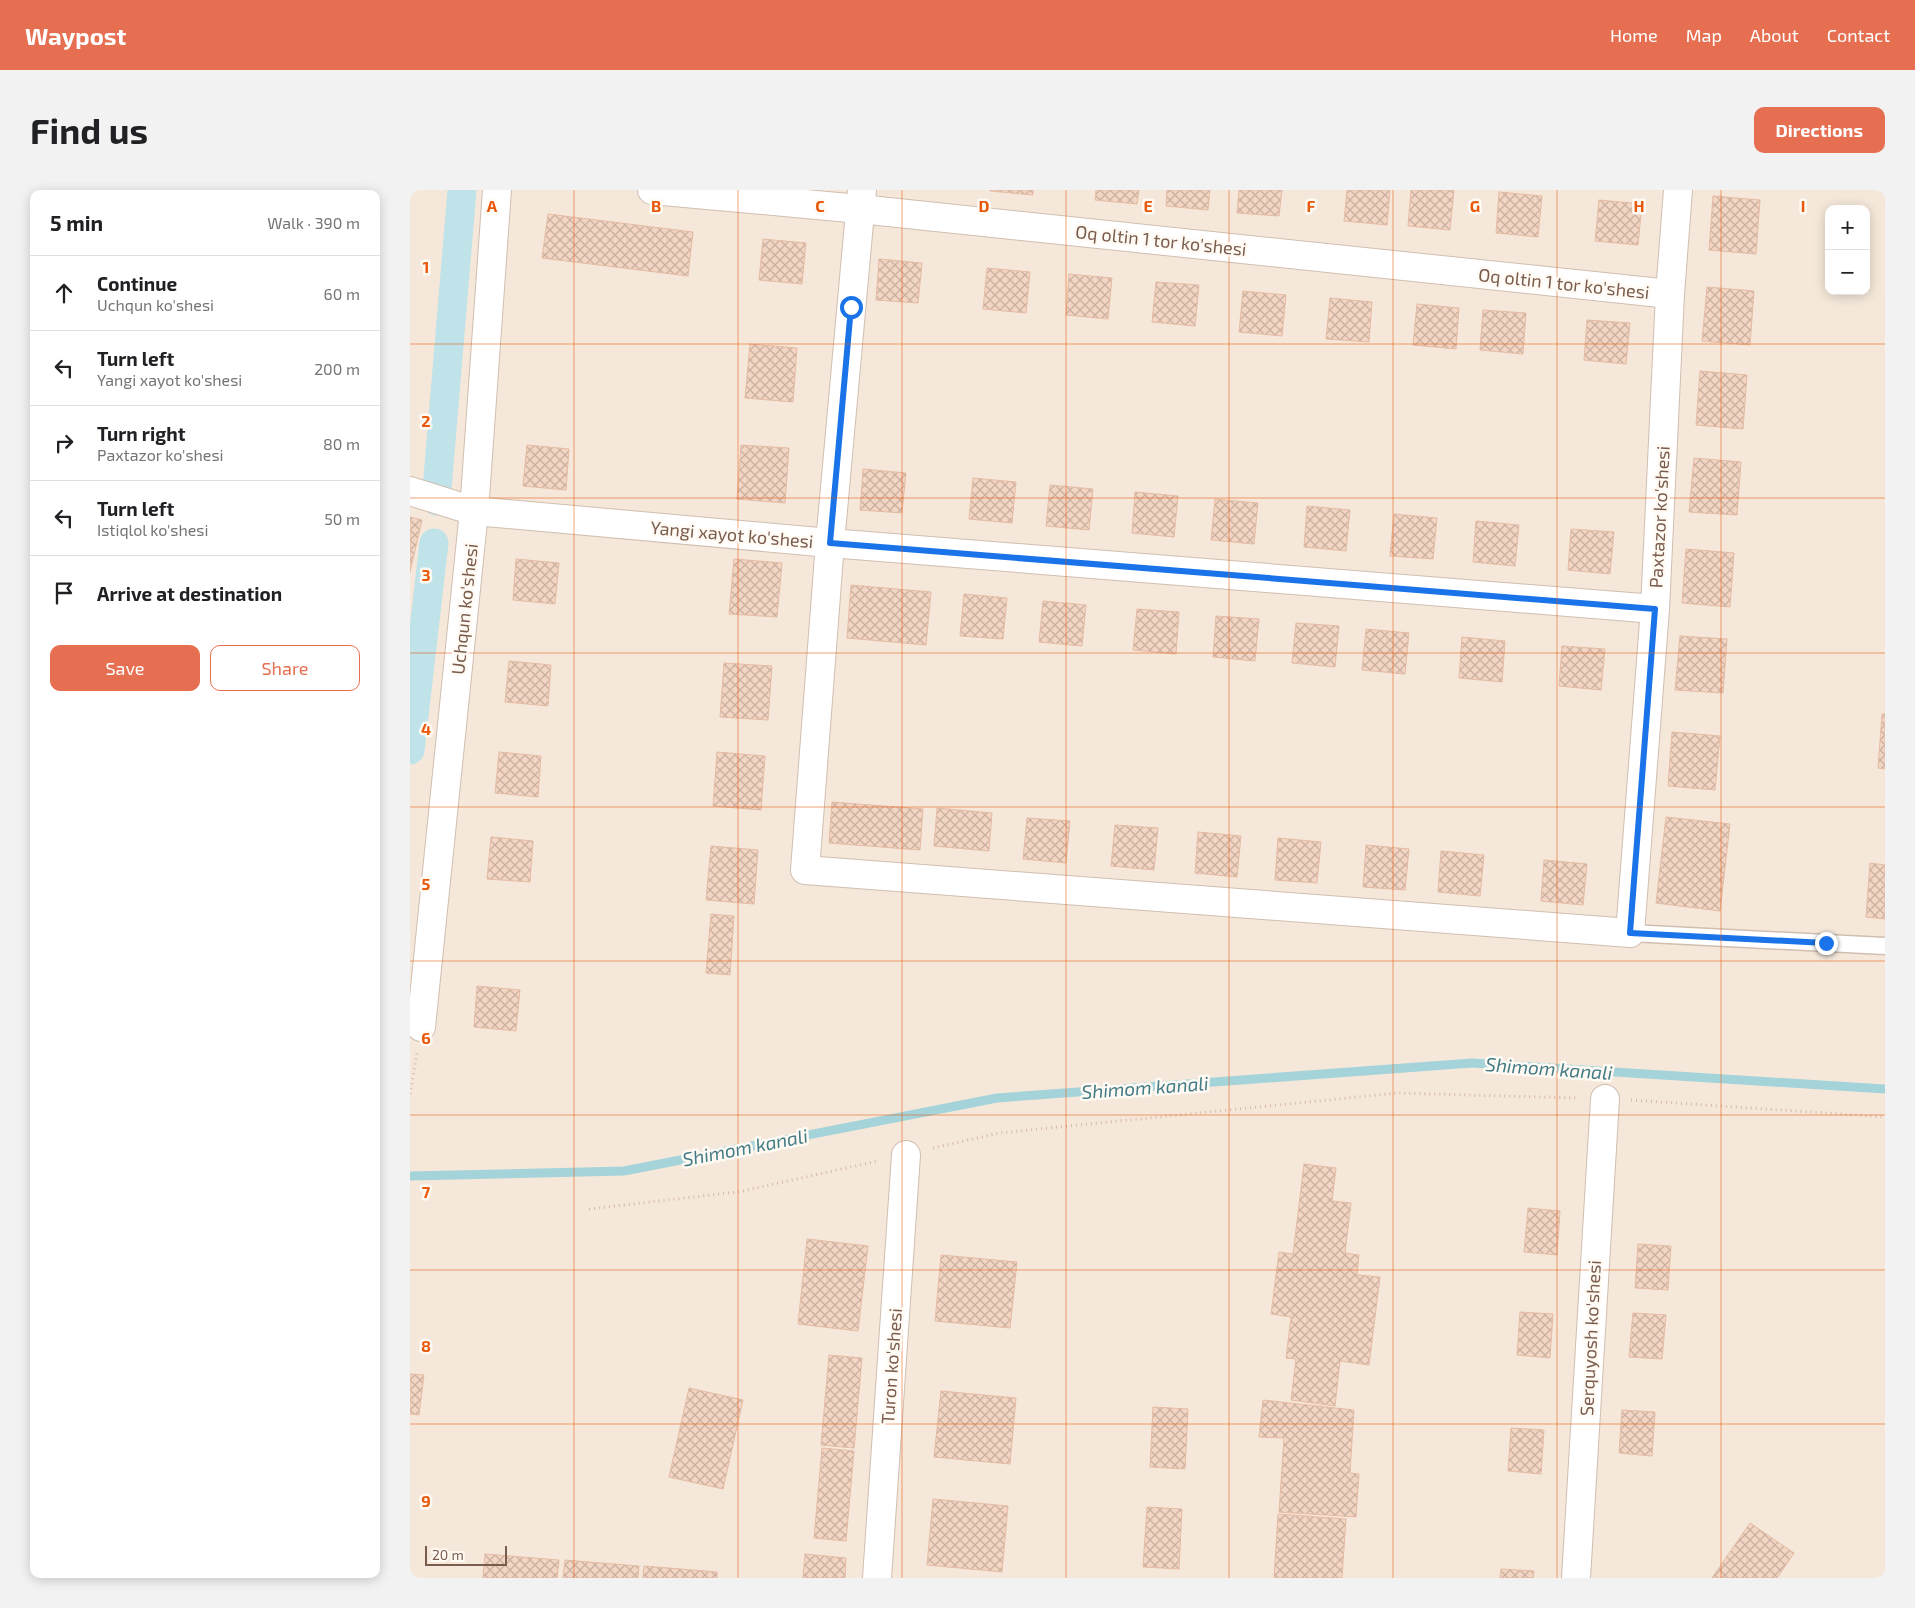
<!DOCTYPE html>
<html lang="en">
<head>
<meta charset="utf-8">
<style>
	:root { --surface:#fff; --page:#f2f2f2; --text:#202124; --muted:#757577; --line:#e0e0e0; --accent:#e76f51 }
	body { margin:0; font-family:"Exo 2",sans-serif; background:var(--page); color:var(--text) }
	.controls { position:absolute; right:15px; top:15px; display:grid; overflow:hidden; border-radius:10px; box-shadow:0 2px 12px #0003 }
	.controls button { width:45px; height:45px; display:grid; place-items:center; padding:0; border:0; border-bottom:1px solid var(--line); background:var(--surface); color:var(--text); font:25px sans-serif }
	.scale { position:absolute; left:15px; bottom:12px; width:82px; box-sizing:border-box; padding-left:5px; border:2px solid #7a5c4d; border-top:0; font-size:14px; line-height:18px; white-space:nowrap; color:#7a5c4d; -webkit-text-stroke:4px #fffaf3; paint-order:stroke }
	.stop { position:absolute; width:15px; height:15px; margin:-11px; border:4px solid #1a73e8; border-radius:50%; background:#fff }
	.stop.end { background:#1a73e8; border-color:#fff; box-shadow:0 1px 5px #0008 }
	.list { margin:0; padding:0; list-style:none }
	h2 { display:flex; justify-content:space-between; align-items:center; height:65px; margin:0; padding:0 20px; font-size:21px }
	h2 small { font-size:16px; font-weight:400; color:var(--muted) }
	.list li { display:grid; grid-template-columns:32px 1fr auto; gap:15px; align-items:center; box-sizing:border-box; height:75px; padding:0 20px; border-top:1px solid var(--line) }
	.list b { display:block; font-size:19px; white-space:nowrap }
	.list p { margin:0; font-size:16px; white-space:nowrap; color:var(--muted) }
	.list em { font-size:16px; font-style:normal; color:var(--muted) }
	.actions { display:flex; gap:10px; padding:15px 20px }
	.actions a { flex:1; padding:11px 0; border:1px solid var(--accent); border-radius:10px; text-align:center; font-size:18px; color:var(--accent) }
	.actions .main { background:var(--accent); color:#fff }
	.icon { flex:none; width:28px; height:28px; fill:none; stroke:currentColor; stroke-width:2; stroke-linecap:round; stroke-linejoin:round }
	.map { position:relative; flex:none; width:1475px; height:1388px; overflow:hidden; border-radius:10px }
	header { display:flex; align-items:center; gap:30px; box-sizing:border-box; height:70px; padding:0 25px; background:var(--accent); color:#fff }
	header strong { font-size:24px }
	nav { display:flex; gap:28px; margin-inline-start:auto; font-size:18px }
	.intro { display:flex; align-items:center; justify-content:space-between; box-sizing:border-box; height:120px; padding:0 30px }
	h1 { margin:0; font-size:35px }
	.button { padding:12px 22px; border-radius:10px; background:var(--accent); color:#fff; font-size:18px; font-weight:700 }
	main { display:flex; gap:30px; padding:0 30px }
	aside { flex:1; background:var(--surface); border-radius:10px; box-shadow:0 2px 12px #0003 }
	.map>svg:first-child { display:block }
</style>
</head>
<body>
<header>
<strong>Waypost</strong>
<nav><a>Home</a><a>Map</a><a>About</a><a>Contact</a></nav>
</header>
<div class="intro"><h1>Find us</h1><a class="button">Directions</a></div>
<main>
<aside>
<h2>5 min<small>Walk · 390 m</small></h2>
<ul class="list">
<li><svg class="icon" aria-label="ahead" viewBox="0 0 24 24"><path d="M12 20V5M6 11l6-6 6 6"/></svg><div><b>Continue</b><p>Uchqun ko'shesi</p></div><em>60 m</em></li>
<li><svg class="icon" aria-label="left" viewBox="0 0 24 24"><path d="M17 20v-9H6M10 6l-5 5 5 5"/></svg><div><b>Turn left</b><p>Yangi xayot ko'shesi</p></div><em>200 m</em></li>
<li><svg class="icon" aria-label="right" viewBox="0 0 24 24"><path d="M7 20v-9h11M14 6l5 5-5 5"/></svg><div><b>Turn right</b><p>Paxtazor ko'shesi</p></div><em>80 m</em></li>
<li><svg class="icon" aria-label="left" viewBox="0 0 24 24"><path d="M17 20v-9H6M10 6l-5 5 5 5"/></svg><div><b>Turn left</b><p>Istiqlol ko'shesi</p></div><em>50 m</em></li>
<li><svg class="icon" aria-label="arrive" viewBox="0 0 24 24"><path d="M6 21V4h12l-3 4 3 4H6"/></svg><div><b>Arrive at destination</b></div></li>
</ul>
<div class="actions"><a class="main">Save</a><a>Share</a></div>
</aside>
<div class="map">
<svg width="1475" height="1388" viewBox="0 0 1475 1388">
	<defs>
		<pattern id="building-cross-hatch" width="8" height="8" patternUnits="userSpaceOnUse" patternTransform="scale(1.25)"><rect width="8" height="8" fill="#f3d5c3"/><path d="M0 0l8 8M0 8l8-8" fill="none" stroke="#cab0a1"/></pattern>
	</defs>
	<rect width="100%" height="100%" fill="#fdf6ec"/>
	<!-- residential -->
	<path fill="#f5e8da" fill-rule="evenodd" d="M0,0H1475V1388H0ZM1419,19H1456V101H1419Z"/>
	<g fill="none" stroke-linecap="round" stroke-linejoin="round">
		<!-- stream -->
		<path stroke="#a5d3da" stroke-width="9" d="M0,986L214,981L587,908L1062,873L1475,899"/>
		<!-- canal -->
		<g stroke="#bfe3e8" stroke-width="29">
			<path d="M26,311L52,0"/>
			<path d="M0,560L24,353"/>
		</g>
	</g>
	<!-- building -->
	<g fill="url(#building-cross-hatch)" stroke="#e6bba3">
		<path d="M580,0H623V5L580,1Z"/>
		<path d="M686,0H729L727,14L685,10Z"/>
		<path d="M757,0H800L798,20L756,16Z"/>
		<path d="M829,0H872L869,26L827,23Z"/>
		<path d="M937,0H980L977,35L934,31Z"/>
		<path d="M1001,0H1044L1040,40L998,36Z"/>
		<path d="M1089,2L1132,6L1128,47L1086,43Z"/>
		<path d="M1303,6L1350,10L1346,64L1299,60Z"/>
		<path d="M1189,10L1232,14L1228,55L1185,51Z"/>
		<path d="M138,24L283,42L278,86L132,68Z"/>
		<path d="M353,49L396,53L392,94L349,90Z"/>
		<path d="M469,69L512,73L508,113L466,110Z"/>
		<path d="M577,78L620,82L616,123L573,119Z"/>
		<path d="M659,84L702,88L698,129L656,125Z"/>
		<path d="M746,92L789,95L785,136L742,132Z"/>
		<path d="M1297,97L1344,101L1340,155L1292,151Z"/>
		<path d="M833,101L876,105L872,146L829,142Z"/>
		<path d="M920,108L962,112L959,152L916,149Z"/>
		<path d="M1007,114L1049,118L1046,159L1003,155Z"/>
		<path d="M1073,120L1116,123L1113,164L1070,160Z"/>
		<path d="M1177,130L1220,133L1216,174L1174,170Z"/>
		<path d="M340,154L387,158L383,212L335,208Z"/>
		<path d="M1290,181L1337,185L1333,239L1286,235Z"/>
		<path d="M117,255L159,259L156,300L113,296Z"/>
		<path d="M331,255L379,258L375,313L327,309Z"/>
		<path d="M1284,268L1331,272L1327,325L1279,322Z"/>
		<path d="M453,279L496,283L492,323L450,320Z"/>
		<path d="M563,288L606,292L602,333L559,329Z"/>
		<path d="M640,295L683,299L679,340L636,336Z"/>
		<path d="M725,302L768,306L764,347L722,343Z"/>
		<path d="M805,309L848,313L844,354L801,350Z"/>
		<path d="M897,316L940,320L936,361L894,357Z"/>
		<path d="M984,324L1027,328L1023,369L980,366Z"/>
		<path d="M0,327L12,330L0,382Z"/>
		<path d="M1066,331L1109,335L1105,376L1063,372Z"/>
		<path d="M1161,339L1204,342L1200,384L1158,380Z"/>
		<path d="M1276,359L1324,363L1320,417L1272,413Z"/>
		<path d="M106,369L149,373L145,414L103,410Z"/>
		<path d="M324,369L372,373L367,427L319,424Z"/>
		<path d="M441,395L521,402L516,455L437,448Z"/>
		<path d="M554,404L597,408L593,449L550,446Z"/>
		<path d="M633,411L676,415L672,456L629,452Z"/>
		<path d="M727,419L769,422L766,464L723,460Z"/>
		<path d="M806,426L849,429L845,471L803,467Z"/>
		<path d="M886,433L929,436L925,477L882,473Z"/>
		<path d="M956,439L999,443L995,484L952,480Z"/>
		<path d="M1270,446L1317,449L1313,503L1265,500Z"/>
		<path d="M1052,447L1095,451L1092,492L1049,488Z"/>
		<path d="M1152,456L1195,459L1191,500L1149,496Z"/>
		<path d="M99,471L141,475L138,516L95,512Z"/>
		<path d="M314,473L362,476L358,530L310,527Z"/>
		<path d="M1472,524H1475V579L1468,578Z"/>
		<path d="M1262,542L1310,546L1305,600L1258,596Z"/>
		<path d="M89,562L131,566L128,607L85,603Z"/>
		<path d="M307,562L355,566L351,620L303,616Z"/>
		<path d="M422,612L513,619L510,660L419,653Z"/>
		<path d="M527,618L582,623L579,661L524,656Z"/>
		<path d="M1256,627L1320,634L1310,721L1246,713Z"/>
		<path d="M617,628L660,631L656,673L613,669Z"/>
		<path d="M705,635L748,638L744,680L701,676Z"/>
		<path d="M788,642L831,646L827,687L785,683Z"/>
		<path d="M81,647L123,651L120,692L77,689Z"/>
		<path d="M868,648L911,652L907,693L865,690Z"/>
		<path d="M956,655L999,659L995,700L953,697Z"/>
		<path d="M301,656L348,660L344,714L296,710Z"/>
		<path d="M1031,661L1074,665L1070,706L1028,702Z"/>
		<path d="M1134,670L1177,674L1173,715L1131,711Z"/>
		<path d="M1460,673L1475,675V729L1456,727Z"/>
		<path d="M301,724L324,726L320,785L296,783Z"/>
		<path d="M67,796L110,800L106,841L64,837Z"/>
		<path d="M894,974L926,978L922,1011L941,1013L935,1063L949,1065L947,1085L970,1087L959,1175L930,1171L925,1216L881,1210L886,1169L876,1168L881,1127L861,1124L869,1062L883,1064Z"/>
		<path d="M1118,1018L1150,1021L1147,1065L1114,1062Z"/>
		<path d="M397,1049L458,1056L448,1141L388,1134Z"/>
		<path d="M1228,1054L1261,1056L1258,1100L1225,1098Z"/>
		<path d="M531,1065L607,1072L600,1138L525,1131Z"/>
		<path d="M1110,1122L1143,1124L1140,1168L1107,1165Z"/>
		<path d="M1223,1123L1256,1125L1252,1169L1219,1167Z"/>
		<path d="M419,1165L452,1168L444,1258L411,1255Z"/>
		<path d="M0,1184L14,1185L9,1225L0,1224Z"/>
		<path d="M279,1198L333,1210L313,1299L259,1287Z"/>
		<path d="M531,1201L606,1208L600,1274L524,1267Z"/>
		<path d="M853,1210L944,1220L940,1283L949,1284L946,1327L869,1322L874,1248L849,1247Z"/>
		<path d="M743,1217L778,1219L775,1279L740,1277Z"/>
		<path d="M1212,1220L1245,1222L1242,1266L1209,1263Z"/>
		<path d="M1101,1238L1134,1240L1131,1284L1098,1281Z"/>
		<path d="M412,1258L444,1261L436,1351L404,1348Z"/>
		<path d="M523,1309L598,1316L592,1382L517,1375Z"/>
		<path d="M737,1317L772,1319L769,1379L733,1377Z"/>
		<path d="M868,1324L936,1329L932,1388H864Z"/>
		<path d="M1340,1333L1384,1363L1367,1388H1302Z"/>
		<path d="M75,1364L149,1370L147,1388H73Z"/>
		<path d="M395,1364L436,1368L435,1388H393Z"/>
		<path d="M155,1370L229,1376L228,1388H153Z"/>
		<path d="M234,1376L307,1382V1388H233Z"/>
		<path d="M1091,1379L1124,1381L1123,1388H1090Z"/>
	</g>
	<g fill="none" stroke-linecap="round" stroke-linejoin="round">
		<!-- lane casing -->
		<g stroke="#d1beb0" stroke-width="19">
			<path id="lane" d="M1220,743L1475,756"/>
		</g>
		<!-- street casing -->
		<g stroke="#d1beb0" stroke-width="30">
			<g id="street">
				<path d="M242,0L450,19L1260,104"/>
				<path d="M452,0L420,353L395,680L1220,743L1245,419L1260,104L1268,0"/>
				<path d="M0,301L64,321L420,353L1245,419"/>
				<path d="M11,837L64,321L87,0"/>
				<path d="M467,1388L496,965"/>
				<path d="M1166,1388L1195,909"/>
			</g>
		</g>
		<!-- path -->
		<g stroke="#d9b8a5" stroke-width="3" stroke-dasharray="1 4" stroke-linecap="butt">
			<path d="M0,904L7,863"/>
			<path d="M1221,910L1475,927"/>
			<path d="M523,958L589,943L987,903L1167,908"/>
			<path d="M179,1019L328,1002L468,971"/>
		</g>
		<!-- lane -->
		<use href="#lane" stroke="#fff" stroke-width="16"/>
		<!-- street -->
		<use href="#street" stroke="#fff" stroke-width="28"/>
	</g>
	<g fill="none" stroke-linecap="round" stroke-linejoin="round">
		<!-- route -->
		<path stroke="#1a73e8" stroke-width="6" d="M441,117L420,353L1245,419L1220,743L1416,753"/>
	</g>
	<!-- grid -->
	<path fill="none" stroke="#e8590c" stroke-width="1" stroke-opacity="0.55" d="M164,0V1388M328,0V1388M492,0V1388M656,0V1388M819,0V1388M983,0V1388M1147,0V1388M1311,0V1388M0,154H1475M0,308H1475M0,463H1475M0,617H1475M0,771H1475M0,925H1475M0,1080H1475M0,1234H1475"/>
	<g text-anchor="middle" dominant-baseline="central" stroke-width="5" stroke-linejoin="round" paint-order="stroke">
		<!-- street labels -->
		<g font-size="18" fill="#7a5c4d" stroke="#fffaf3">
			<text transform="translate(751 50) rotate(6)">Oq oltin 1 tor ko'shesi</text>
			<text transform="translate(1154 93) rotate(6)">Oq oltin 1 tor ko'shesi</text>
			<text transform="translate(1249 327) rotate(-87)">Paxtazor ko'shesi</text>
			<text transform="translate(322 344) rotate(5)">Yangi xayot ko'shesi</text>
			<text transform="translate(54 419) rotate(-84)">Uchqun ko'shesi</text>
			<text transform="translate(1180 1148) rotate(-87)">Serquyosh ko'shesi</text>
			<text transform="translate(481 1176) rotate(-86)">Turon ko'shesi</text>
		</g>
		<!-- water labels -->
		<g font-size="19" font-style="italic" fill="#437c86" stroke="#fffaf3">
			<text transform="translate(1139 878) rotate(4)">Shimom kanali</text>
			<text transform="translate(735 897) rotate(-4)">Shimom kanali</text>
			<text transform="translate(335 957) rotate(-11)">Shimom kanali</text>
		</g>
	</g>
	<g font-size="16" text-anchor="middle" font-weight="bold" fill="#e8590c" stroke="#fffaf3" stroke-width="5" stroke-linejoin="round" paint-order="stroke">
		<text x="82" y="22">A</text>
		<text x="246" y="22">B</text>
		<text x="410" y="22">C</text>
		<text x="574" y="22">D</text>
		<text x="738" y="22">E</text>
		<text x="901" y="22">F</text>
		<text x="1065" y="22">G</text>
		<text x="1229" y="22">H</text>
		<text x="1393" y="22">I</text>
		<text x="16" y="83">1</text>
		<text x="16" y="237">2</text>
		<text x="16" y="391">3</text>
		<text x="16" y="545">4</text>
		<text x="16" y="700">5</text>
		<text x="16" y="854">6</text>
		<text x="16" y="1008">7</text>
		<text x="16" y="1162">8</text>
		<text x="16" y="1317">9</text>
	</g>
</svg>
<div class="controls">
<button>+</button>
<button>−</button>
</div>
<div class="scale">20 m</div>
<div class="stop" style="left:441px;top:117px"></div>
<div class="stop end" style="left:1416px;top:753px"></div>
</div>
</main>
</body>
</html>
